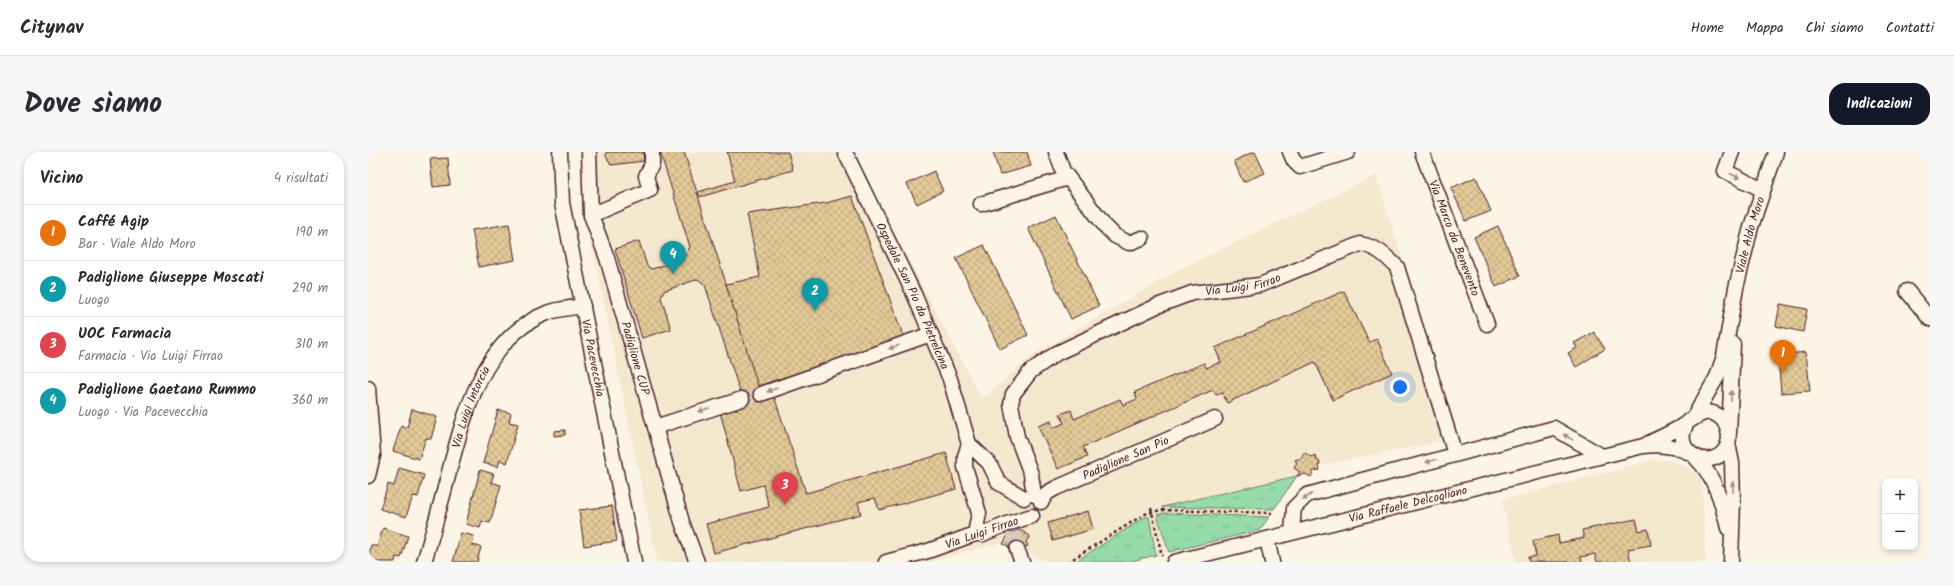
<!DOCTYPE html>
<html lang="it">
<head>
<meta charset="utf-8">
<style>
	:root { --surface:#fff; --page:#f7f7f7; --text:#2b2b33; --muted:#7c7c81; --line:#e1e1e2; --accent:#111827 }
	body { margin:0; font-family:Kalam,sans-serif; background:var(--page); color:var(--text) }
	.controls { position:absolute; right:12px; bottom:12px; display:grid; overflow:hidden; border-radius:8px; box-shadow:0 2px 6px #0003 }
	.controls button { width:36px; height:36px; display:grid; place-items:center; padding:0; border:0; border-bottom:1px solid var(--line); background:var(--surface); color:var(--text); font:20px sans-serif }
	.you { position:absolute; left:1032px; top:235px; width:14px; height:14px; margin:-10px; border:3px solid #fff; border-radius:50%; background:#1a73e8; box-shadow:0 0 0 6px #1a73e833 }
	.badge { display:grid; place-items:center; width:26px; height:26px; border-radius:50%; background:var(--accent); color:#fff; font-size:13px; font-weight:700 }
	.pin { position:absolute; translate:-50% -33px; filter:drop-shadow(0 1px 2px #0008) }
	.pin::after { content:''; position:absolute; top:21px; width:14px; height:12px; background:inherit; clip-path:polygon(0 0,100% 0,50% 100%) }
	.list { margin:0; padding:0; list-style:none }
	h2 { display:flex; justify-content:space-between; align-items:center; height:52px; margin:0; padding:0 16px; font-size:17px }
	h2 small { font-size:13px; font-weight:400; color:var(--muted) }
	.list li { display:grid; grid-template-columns:26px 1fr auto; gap:12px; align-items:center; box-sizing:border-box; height:56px; padding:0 16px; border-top:1px solid var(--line) }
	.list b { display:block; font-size:15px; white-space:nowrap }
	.list p { margin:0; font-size:13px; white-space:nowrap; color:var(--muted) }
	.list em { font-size:13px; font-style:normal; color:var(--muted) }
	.map { position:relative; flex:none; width:1562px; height:410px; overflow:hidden; border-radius:16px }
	header { display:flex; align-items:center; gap:24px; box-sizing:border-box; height:56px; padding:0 20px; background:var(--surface); border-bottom:1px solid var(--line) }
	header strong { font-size:19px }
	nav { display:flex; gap:22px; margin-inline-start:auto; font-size:14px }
	.intro { display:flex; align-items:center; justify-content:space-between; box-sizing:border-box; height:96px; padding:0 24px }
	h1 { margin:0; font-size:28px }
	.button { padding:10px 18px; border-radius:16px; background:var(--accent); color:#fff; font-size:14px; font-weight:700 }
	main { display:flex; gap:24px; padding:0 24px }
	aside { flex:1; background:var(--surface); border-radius:16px; box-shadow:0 2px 6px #0003 }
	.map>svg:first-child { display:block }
</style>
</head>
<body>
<header>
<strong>Citynav</strong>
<nav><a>Home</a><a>Mappa</a><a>Chi siamo</a><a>Contatti</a></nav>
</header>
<div class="intro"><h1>Dove siamo</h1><a class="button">Indicazioni</a></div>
<main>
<aside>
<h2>Vicino<small>4 risultati</small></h2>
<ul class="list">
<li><span class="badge" style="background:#e8710a">1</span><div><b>Caffé Agip</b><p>Bar · Viale Aldo Moro</p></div><em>190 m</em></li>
<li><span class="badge" style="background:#0f9aa8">2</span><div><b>Padiglione Giuseppe Moscati</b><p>Luogo</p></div><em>290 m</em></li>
<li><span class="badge" style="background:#e0444e">3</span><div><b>UOC Farmacia</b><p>Farmacia · Via Luigi Firrao</p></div><em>310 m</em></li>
<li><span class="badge" style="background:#0f9aa8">4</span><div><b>Padiglione Gaetano Rummo</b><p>Luogo · Via Pacevecchia</p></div><em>360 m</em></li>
</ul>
</aside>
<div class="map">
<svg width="1562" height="410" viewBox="0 0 1562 410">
	<defs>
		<pattern id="grass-tufts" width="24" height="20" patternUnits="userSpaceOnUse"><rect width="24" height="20" fill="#95dcaa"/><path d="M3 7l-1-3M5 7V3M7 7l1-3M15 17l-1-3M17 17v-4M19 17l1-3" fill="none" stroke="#82bc92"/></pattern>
		<pattern id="building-cross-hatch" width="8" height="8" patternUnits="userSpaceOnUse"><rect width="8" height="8" fill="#e1c998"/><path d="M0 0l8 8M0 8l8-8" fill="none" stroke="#c3ac83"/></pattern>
	</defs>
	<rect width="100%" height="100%" fill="#fcf5e5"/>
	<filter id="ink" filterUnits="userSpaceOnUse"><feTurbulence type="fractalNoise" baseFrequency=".025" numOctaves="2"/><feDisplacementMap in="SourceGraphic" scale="8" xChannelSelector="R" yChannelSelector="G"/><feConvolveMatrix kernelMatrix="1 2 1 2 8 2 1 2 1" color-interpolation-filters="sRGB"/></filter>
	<g filter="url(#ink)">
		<!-- built -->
		<g fill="#f4e8ce">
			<path d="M212,0H484L614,247L665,203L812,117L1008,23L1091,286L934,317L892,378L760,410H679L636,390L561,410H289L227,107L215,64Z"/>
			<path d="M1286,308H1300L1315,313L1326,319L1334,329L1338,410H1148L1134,348Z"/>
		</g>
		<!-- grass -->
		<g fill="url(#grass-tufts)" stroke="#707e6a">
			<path d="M929,324L906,357L794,355Z"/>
			<path d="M796,361L901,365L892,378L801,400L789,363Z"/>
			<path d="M777,365H781L788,403L760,410H707Z"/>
		</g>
		<!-- building -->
		<g fill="url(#building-cross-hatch)" stroke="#4a1f2b">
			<path d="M238,0H275L276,9L243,13L238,4Z"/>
			<path d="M292,0H316L394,244L375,249L337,133L330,127L296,139L293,145L303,177L274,186L247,97L271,89L279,114L284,117L315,107L322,95Z"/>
			<path d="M359,0H420L425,18L332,45L330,40L367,29Z"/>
			<path d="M625,0H659L663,14L632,23Z"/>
			<path d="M885,0H887L897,21L875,30L866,9Z"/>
			<path d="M80,6L82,33L65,35L62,7Z"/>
			<path d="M566,19L575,39L549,52L539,32Z"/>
			<path d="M1108,25L1123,59L1098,69L1083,36Z"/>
			<path d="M484,44L536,186L390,234L358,132L392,125L379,62L458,51Z"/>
			<path d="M688,63L731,154L703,167L660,76Z"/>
			<path d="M141,72L147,108L111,115L104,78Z"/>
			<path d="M1130,74L1152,124L1128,135L1106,85Z"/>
			<path d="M616,93L660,183L632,197L588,106Z"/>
			<path d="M976,139L1001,190L1009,187L1024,221L965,248L947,210L859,251L854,240L848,243L845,238L715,295L719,305L690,317L670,274L683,269L685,276L696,271L692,262L703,258L706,267L752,247L755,253L769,247L767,240L836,211L838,216L853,210L847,196Z"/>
			<path d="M1412,152L1439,157L1435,180L1408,174Z"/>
			<path d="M1226,180L1237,197L1208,215L1200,201L1209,196L1206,191Z"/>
			<path d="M1438,200L1442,239L1413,241L1410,203Z"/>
			<path d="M405,241L438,341L578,301L588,337L511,358L507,346L490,350L493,362L346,401L338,372L401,355L395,333L373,339L351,256Z"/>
			<path d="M44,257L69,265L63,287L58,286L51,307L25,299L33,274L39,276Z"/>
			<path d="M130,258L143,261L141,270L150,272L139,311L132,308L130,315L115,311Z"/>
			<path d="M197,278V283L186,284V279Z"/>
			<path d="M936,300L943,305L947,303L949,308L952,310L951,313L952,318L946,319L943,325L937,322L929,324L932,320L926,316L929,311L927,308L933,306Z"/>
			<path d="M31,316L56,323L50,345L45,344L38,365L12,357L20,332L26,334Z"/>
			<path d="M112,318L126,322L123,330L133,333L122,371L114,369L112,376L98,372Z"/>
			<path d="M244,354L249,389L216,394L211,358Z"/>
			<path d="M720,359L725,377L685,389L680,371Z"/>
			<path d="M1268,367L1271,379L1280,377L1283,393L1260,397L1263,410H1229L1227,402L1213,405L1214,410H1161L1160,405L1168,404L1165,389L1190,383L1191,391L1216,386L1214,378Z"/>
			<path d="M15,376L40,384L33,406L28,405L27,410H0L3,393L9,395Z"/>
			<path d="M652,378L662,384L658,390L660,394L642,399L640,394L635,392L641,381Z"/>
			<path d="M93,381L106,384L104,393L113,395L109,410H85Z"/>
		</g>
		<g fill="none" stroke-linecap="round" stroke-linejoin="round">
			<!-- minor-tunnel -->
			<g stroke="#d8cac0" stroke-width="14" stroke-dasharray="14 7" stroke-linecap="butt">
				<path d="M374,247L393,242"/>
				<path d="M645,380L649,397"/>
			</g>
			<!-- minor casing -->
			<g stroke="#4a1f2b" stroke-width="17">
				<g id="minor">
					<path id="s1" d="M192,0L194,51L266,410"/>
					<path id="s2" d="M221,0L223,63L239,106L314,370L329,410"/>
					<path id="s3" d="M477,0L546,142L582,227L601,292"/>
					<path d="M688,0L695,19L737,74L747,84L761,91L774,86"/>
					<path d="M922,0L926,9L932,15L980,0"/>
					<path id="s4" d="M1054,0L1119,172"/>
					<path d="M1364,0L1357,19L1395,38"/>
					<path d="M613,52L700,26"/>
					<path d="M223,63L282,38L278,24L284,12V0"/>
					<path d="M1539,139L1562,167"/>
					<path d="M0,236L5,303L0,324"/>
					<path d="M393,242L563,182"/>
					<path id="s5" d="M1327,263L1349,225L1356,204L1368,136L1383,75L1408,0"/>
					<path d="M287,275L374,247"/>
					<path d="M1361,281L1365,192"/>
					<path d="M1360,291L1364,311L1365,350L1363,410"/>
					<path d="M1279,292C1289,287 1300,282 1309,277C1324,269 1341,248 1357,271C1360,277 1362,285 1360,292C1348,324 1297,301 1321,268"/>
					<path d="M1328,306C1347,325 1354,350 1360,376"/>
					<path id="s6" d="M666,343L663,322L649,285L643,252L645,242L663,219L689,201L789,154L824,141L892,133L992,92C1009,95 1017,103 1029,115L1087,302"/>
					<path id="s7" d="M673,350L679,341L688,336L847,267"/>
					<path d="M924,380L926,356L939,343L1186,276L1234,304"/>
					<path d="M607,382L611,361L597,315V304L601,292L621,311L631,331L656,346"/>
					<path d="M899,387L904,410"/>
					<path d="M649,397L654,410"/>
					<path id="s8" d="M56,410C64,383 72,355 79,328C95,267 113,187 179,161C189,157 203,156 215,154"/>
					<path d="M518,410L560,399L607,382H615L639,372L664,364"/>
					<path id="s9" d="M806,410L1275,294C1292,292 1307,294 1322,301"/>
				</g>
			</g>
			<!-- path -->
			<g stroke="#4a1f2b" stroke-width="2.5" stroke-dasharray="3 3" stroke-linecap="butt">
				<path d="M783,356L794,404"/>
				<path d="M700,410L777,362L793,358L904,361"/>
			</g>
			<!-- minor -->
			<use href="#minor" stroke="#fcf5e5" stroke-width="14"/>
		</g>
		<!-- one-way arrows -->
		<defs><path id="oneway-solid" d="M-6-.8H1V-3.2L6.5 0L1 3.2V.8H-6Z"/></defs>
		<g fill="#a38a88">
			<use href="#oneway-solid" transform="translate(1367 24) rotate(27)"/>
			<use href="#oneway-solid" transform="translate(526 195) rotate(160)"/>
			<use href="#oneway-solid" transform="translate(404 238) rotate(160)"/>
			<use href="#oneway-solid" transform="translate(1363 244) rotate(-87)"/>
			<use href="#oneway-solid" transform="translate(336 258) rotate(161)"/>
			<use href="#oneway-solid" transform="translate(1200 285) rotate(-149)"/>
			<use href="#oneway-solid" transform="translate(1063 309) rotate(165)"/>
			<use href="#oneway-solid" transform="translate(1365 335) rotate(-93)"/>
			<use href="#oneway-solid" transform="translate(939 345) rotate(147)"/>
		</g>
	</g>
	<g text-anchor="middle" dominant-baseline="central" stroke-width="3" stroke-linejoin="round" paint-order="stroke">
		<!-- street labels -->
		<g font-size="12" fill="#4a1f2b" stroke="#fcf5e5">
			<text stroke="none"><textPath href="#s5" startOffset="190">Viale Aldo Moro</textPath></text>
			<text stroke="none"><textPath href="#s4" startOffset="92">Via Marco da Benevento</textPath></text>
			<text stroke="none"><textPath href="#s6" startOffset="365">Via Luigi Firrao</textPath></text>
			<text stroke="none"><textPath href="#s3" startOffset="159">Ospedale San Pio da Pietrelcina</textPath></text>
			<text stroke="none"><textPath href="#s1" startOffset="209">Via Pacevecchia</textPath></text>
			<text stroke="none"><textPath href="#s2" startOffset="213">Padiglione CUP</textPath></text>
			<text stroke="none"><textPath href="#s8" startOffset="162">Via Luigi Intorcia</textPath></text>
			<text stroke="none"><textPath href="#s7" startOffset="97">Padiglione San Pio</textPath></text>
			<text stroke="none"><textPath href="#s9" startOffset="241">Via Raffaele Delcogliano</textPath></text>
			<text transform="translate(614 381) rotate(-19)">Via Luigi Firrao</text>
		</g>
	</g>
</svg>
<div class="controls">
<button>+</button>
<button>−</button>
</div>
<div class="you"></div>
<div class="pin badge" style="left:1415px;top:221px;background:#e8710a">1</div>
<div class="pin badge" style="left:447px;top:159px;background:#0f9aa8">2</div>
<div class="pin badge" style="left:417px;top:353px;background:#e0444e">3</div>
<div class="pin badge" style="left:305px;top:122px;background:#0f9aa8">4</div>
</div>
</main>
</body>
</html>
